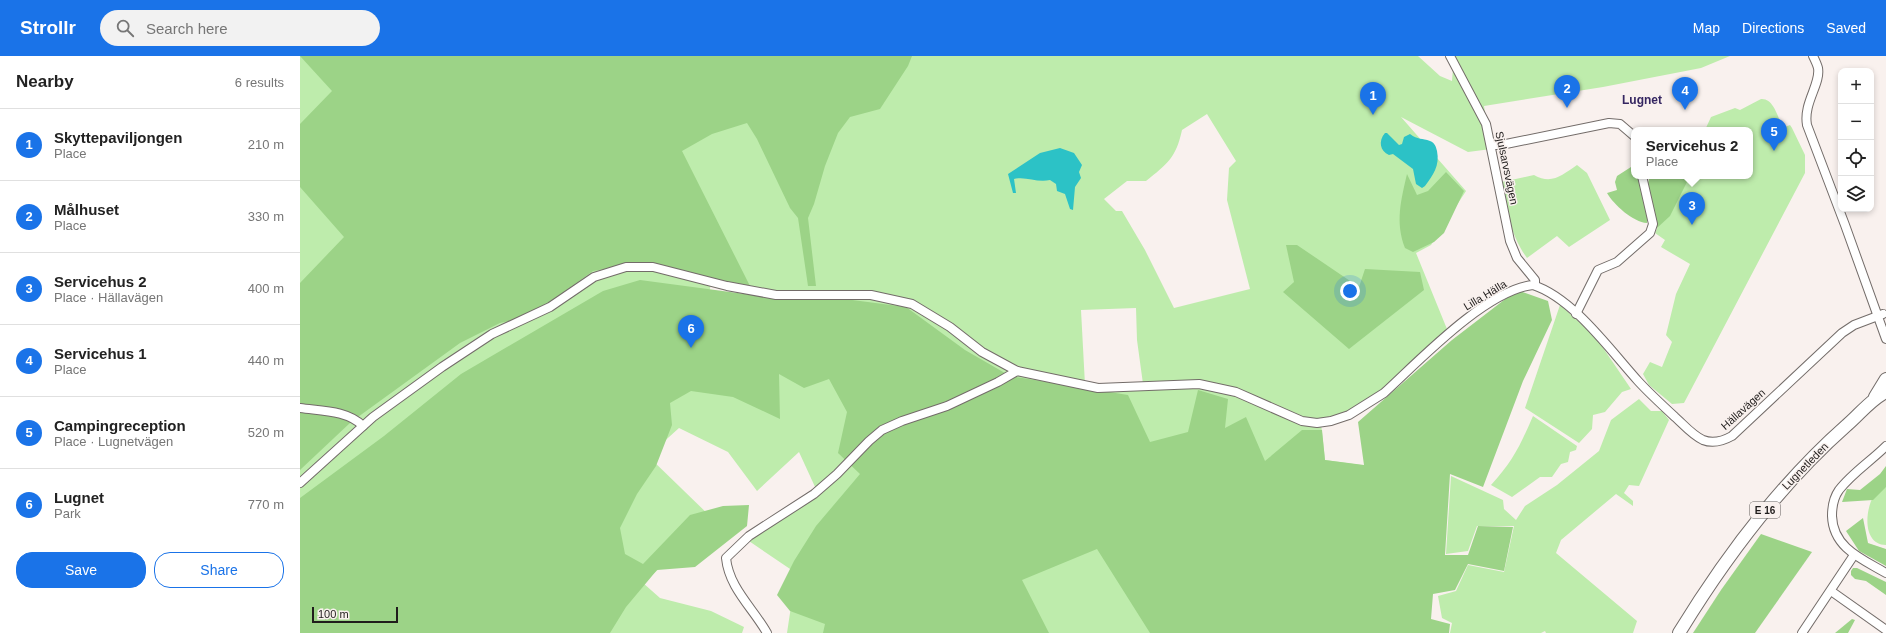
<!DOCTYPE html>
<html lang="en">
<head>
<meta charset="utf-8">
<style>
	:root { --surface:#fff; --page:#f2f2f2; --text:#222; --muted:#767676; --line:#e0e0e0; --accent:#1a73e8 }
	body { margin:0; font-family:Arial,sans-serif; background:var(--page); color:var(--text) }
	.controls { position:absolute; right:12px; top:12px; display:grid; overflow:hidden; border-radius:8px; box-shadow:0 2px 6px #0003 }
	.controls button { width:36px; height:36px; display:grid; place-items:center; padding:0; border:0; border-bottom:1px solid var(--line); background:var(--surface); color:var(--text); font:20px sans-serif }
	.scale { position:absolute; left:12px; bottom:10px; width:86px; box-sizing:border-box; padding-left:4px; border:2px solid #201d1c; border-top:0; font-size:11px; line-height:14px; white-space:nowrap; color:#201d1c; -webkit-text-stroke:3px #f9f1ee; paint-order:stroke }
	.you { position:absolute; left:1050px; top:235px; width:14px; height:14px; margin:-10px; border:3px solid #fff; border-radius:50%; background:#1a73e8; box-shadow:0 0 0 6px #1a73e833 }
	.badge { display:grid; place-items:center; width:26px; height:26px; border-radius:50%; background:var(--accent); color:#fff; font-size:13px; font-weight:700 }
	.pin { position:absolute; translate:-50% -33px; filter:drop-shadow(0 1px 2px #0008) }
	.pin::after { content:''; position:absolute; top:21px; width:14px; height:12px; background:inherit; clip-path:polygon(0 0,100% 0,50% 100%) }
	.popup { position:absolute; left:1331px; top:71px; width:122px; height:52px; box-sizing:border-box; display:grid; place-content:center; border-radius:8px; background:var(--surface); filter:drop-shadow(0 1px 3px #0005); font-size:13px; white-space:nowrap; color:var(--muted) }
	.popup b { font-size:15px; color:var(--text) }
	.popup::after { content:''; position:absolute; left:50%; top:100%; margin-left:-8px; border:8px solid transparent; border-top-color:var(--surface) }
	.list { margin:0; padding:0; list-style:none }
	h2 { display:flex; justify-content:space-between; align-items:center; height:52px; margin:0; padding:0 16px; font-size:17px }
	h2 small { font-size:13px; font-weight:400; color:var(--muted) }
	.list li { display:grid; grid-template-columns:26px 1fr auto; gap:12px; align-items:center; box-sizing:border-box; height:72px; padding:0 16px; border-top:1px solid var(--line) }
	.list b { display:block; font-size:15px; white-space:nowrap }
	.list p { margin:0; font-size:13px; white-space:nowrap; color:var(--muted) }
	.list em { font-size:13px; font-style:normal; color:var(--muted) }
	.actions { display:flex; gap:8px; padding:12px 16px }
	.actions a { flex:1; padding:9px 0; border:1px solid var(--accent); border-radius:16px; text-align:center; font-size:14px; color:var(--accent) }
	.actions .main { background:var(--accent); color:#fff }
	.icon { flex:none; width:22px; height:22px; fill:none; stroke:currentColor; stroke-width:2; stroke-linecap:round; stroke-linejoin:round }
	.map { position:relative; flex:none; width:1586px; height:577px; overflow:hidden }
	header { display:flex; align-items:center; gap:24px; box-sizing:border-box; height:56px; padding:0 20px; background:var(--accent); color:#fff }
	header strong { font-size:19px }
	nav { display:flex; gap:22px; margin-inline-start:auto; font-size:14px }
	.search { width:280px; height:36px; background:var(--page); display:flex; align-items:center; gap:10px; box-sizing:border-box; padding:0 14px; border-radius:22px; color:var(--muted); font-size:15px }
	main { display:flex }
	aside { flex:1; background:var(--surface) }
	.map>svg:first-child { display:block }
</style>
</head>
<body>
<header>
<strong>Strollr</strong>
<div class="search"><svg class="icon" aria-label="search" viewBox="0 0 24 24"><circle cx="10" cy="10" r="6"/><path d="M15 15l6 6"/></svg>Search here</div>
<nav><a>Map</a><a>Directions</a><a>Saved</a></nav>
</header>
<main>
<aside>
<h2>Nearby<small>6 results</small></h2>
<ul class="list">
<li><span class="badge">1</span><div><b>Skyttepaviljongen</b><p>Place</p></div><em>210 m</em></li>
<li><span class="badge">2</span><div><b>Målhuset</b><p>Place</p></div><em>330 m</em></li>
<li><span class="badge">3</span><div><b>Servicehus 2</b><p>Place · Hällavägen</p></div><em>400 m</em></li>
<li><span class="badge">4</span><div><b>Servicehus 1</b><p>Place</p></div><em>440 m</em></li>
<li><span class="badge">5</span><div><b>Campingreception</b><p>Place · Lugnetvägen</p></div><em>520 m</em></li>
<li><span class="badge">6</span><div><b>Lugnet</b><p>Park</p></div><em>770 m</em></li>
</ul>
<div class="actions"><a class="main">Save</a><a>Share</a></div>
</aside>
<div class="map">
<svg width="1586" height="577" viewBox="0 0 1586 577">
	<rect width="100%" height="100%" fill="#f9f1ee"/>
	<!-- green -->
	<g fill="#beecac" fill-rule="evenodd">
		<path d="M0,0H1118L1140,20L1152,25L1154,0H1430L1401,12L1303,31L1184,50L1191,93L1168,96L1101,61L1166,135L1131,189L1116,197L1149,278L1083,340L1021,367L1025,404L1061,409L1083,462L1112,577H487L496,517L443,481L516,433L499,396L457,435L428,396L379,372L348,400L414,464L343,527L360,542L411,555L444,571L442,577H0ZM907,58L936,105L929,112L927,144L950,233L874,252L845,194L822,155H816L804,143L827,125H846C867,108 876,102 882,74ZM411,227L447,235L436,284L402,279ZM836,252L837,284L843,328L785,329L781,254Z"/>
		<path d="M1461,43C1473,42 1477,59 1482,69L1485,71L1490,69L1492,72L1505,99V117L1384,347L1372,348L1349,329L1343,318L1350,306L1362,311L1372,286L1366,279L1376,238L1390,208L1361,191L1365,184L1355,177L1382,120H1450V74H1405L1411,61L1435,52L1440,54Z"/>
		<path d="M1277,109L1287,117L1310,164L1269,191L1257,180L1227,202C1210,178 1207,155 1202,126L1234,119C1252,129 1262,119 1277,109Z"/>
		<path d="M1260,249L1295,280L1331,333L1322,336L1305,356L1293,359L1292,373L1279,387L1225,352Z"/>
		<path d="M1339,343L1351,355H1362L1369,364L1339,430L1329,429L1324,437L1333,445V450L1316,438L1261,484L1256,497L1337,565L1333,577H1246L1245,575L1241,577H1150L1152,567L1142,562L1138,540L1156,535L1168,509L1204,516L1214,470H1177L1168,495L1146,498L1151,420L1203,444L1204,453L1216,464L1225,450L1257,429L1299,395L1311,364Z"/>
		<path d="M1233,360L1277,390L1276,394L1270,396L1268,406L1261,408L1252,421H1240L1212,441L1191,429C1213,405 1220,390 1233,360Z"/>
		<path d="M1586,428V489C1562,488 1565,454 1574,439C1576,435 1582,432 1586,428Z"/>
	</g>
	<!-- forest -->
	<g fill="#9cd387">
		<path d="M0,0H612L608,10L580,53L550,61L538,77L525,110L514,148L508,162L516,230H508L498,162L490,152L457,83L447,67L412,78L382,95L450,230L339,207L293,215L246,249L218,263L200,267L160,287L51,366L0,414V227L44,181L0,131V68L32,35Z"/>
		<path d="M1331,111L1334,113V120H1339L1348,155L1347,167C1333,166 1314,149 1307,137L1317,134L1315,126L1317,120Z"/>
		<path d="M1146,116L1164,135L1144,177L1134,186L1113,196L1105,192C1095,166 1101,144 1107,118L1117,139L1128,135Z"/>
		<path d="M1350,120H1390L1370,160L1357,172L1348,127Z"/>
		<path d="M986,189H997L1059,231L1065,213L1120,216L1124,234L1049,293L983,236L994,226Z"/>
		<path d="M340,224L491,244L537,242L606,251L665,294L710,320L828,339L850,386L888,376L898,334L928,343L925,372L946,361L965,405L1002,374H1022L1025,404L1064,409L1058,366L1152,284L1217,234L1248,245L1252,264L1223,325L1183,431L1150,418L1145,499H1168L1178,470L1213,471L1204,515L1168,508L1155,534L1133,538L1131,563L1150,568L1149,577H850L797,493L722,524L749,577H523L525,568L490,555L477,539L494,505L516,470L560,418L538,397L547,356L529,323L504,332L479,318L480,363L433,341L391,335L370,347L372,369L356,410L337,438L320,472L325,498L343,508L390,459L423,450L449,449L447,470L395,511L357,514L326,551L310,577H0V442L84,380L161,318L303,235Z"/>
		<path d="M1586,410V431L1573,444L1542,446L1547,433L1560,434L1580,418Z"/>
		<path d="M1563,462L1568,487L1586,493V510L1559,495L1546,475Z"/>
		<path d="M1461,478L1512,496L1455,577H1393L1421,534Z"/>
		<path d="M1553,512H1557L1586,526V539L1566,525L1555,523L1551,519V515Z"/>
		<path d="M1552,563L1555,564L1548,577H1535Z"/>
	</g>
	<!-- water -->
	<g fill="#2cc2c6">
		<path d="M1085,77H1087L1099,89L1102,88L1104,81L1110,78C1118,84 1122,82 1130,85C1135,87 1136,91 1137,95C1140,110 1133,119 1125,130L1122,132L1116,128L1113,113L1093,98L1089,99C1080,95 1078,85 1085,77Z"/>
		<path d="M760,92L774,97L782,109L779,116L781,122L775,131L773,154L770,153L765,138L757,135L756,128L750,124C737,127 726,120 714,123L716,137H713L708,118L740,97Z"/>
	</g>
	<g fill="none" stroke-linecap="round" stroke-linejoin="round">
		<!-- minor casing -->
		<g stroke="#736c69" stroke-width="10">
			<g id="minor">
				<path d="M1150,0L1186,68L1210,185L1217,202L1235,224V229"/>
				<path d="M1513,0C1515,4 1517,8 1518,12C1521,28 1503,47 1507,69L1545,169L1586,283"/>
				<path d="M1191,89H1201L1309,67L1320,68L1334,80"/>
				<path d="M1276,258L1298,214L1317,206L1350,177L1353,168L1342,120"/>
				<path d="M0,352C21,355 47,354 63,370"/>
				<path d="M1586,390C1571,405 1552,417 1539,434C1534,441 1532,451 1532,460C1533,492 1562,503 1586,517"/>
				<path d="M0,427L73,361L142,311L192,278L250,251L294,221L326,211H353L427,230L476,239H571L612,248L650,271L682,296L717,315L798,332L899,328L936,336L1002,365L1017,367L1031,365L1049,359L1084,337C1119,305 1186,234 1233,229C1273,242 1310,294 1338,325C1349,337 1362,349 1375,361C1383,368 1392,379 1403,384C1413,388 1423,385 1432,380L1542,277L1554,269L1583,258"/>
				<path d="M1531,535L1586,574"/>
				<path d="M467,577C453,552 429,532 426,502L449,480L514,438L537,418L569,385L582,374L602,365L647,350L698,326L717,315"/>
				<path d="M1502,577L1554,499"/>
			</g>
		</g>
		<!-- highway casing -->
		<g stroke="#736c69" stroke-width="14">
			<g id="highway">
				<path d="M1575,341L1586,323"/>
				<path d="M1379,577C1426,500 1479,429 1547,369C1559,359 1571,343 1586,336"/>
			</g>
		</g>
		<!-- minor -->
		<use href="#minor" stroke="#fff" stroke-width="8"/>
		<!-- highway -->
		<use href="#highway" stroke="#fff" stroke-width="12"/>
	</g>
	<g text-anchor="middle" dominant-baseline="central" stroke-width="3" stroke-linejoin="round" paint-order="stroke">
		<!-- shield labels -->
		<rect fill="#f9f1ee" stroke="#615d5b" stroke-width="1" x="1450" y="446" width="30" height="16" rx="3"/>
		<g font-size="10" font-weight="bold" fill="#201d1c">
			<text x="1465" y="454">E 16</text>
		</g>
		<!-- street labels -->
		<g font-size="11" fill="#201d1c" stroke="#f9f1ee">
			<text transform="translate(1207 112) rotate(78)">Sjulsarvsvägen</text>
			<text transform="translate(1185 239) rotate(-31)">Lilla Hälla</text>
			<text transform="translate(1443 353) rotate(-42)">Hällavägen</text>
			<text transform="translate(1505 410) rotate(-46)">Lugnetleden</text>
		</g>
		<!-- neighbourhood labels -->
		<g font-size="12" font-weight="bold" fill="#352661" stroke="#f9f1ee">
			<text x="1342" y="44">Lugnet</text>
		</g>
	</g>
</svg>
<div class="controls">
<button>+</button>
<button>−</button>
<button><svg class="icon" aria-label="locate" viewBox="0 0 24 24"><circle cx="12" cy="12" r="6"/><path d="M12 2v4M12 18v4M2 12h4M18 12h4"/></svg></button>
<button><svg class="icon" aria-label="layers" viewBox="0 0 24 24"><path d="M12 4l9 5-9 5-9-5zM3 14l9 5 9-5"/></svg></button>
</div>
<div class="scale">100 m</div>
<div class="you"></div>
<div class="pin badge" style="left:1073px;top:59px">1</div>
<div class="pin badge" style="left:1267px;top:52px">2</div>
<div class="pin badge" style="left:1392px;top:169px">3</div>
<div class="popup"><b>Servicehus 2</b>Place</div>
<div class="pin badge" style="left:1385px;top:54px">4</div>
<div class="pin badge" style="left:1474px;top:95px">5</div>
<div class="pin badge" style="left:391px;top:292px">6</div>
</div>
</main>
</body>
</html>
